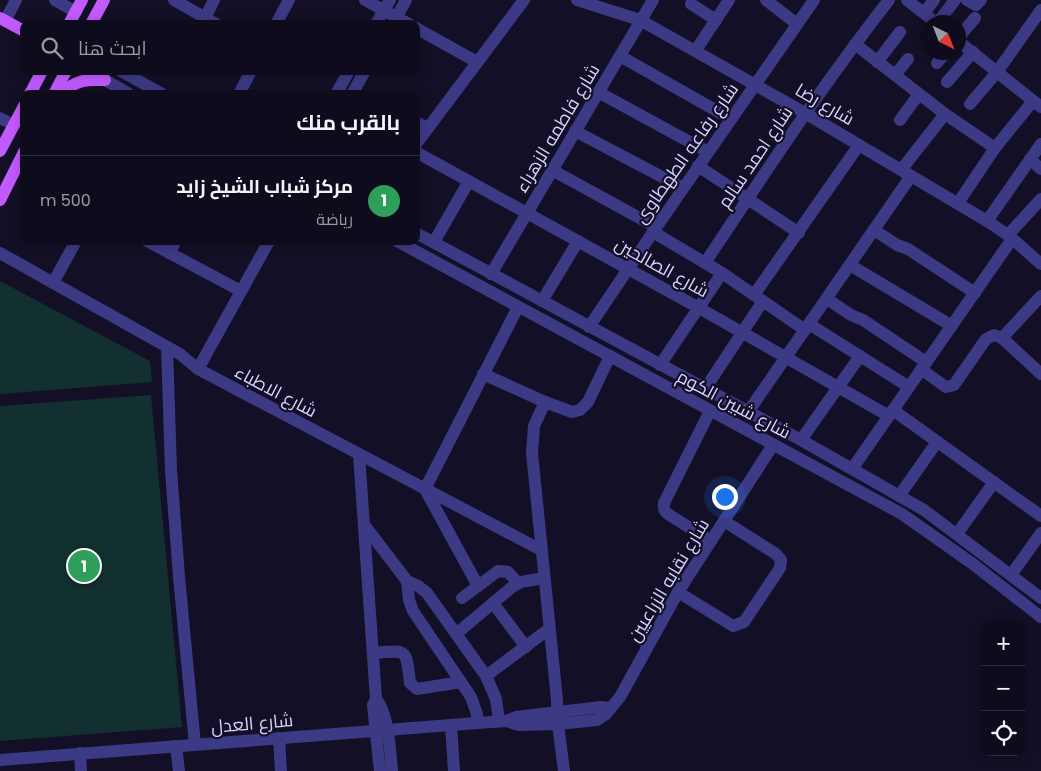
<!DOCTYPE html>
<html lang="ar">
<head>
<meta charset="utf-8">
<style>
	:root { --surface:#0e0b1c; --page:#171425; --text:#f1f3f6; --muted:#9b9ba3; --line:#2e2b3b; --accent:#00e5ff }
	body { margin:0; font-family:Poppins,Cairo,sans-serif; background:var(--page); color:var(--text); direction:rtl }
	.controls { position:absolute; right:15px; bottom:15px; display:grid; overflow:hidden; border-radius:10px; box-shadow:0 2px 12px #0003 }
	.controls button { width:45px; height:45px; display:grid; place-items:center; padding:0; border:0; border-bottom:1px solid var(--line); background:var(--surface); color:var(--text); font:25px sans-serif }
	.compass { position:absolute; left:921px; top:15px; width:45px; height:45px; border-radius:50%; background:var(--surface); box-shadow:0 2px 12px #0003; rotate:137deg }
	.you { position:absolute; left:724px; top:496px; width:18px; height:18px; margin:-12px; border:4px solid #fff; border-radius:50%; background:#1a73e8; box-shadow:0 0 0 8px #1a73e833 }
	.badge { display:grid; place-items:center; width:32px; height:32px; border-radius:50%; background:var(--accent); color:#fff; font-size:16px; font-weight:700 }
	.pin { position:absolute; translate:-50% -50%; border:2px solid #fff; box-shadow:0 1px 5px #0006 }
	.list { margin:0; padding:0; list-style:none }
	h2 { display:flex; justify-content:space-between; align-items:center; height:65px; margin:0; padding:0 20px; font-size:21px }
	h2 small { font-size:16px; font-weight:400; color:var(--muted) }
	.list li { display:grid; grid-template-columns:32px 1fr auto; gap:15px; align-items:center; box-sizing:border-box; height:90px; padding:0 20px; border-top:1px solid var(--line) }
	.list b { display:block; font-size:19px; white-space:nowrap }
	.list p { margin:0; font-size:16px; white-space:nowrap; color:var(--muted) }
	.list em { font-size:16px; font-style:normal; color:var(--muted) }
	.icon { flex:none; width:28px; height:28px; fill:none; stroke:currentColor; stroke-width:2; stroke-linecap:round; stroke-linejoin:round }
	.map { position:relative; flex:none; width:1041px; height:771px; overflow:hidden; direction:ltr }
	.search { position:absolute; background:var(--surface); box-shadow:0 2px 12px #0003; left:20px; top:20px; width:400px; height:55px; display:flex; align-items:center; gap:12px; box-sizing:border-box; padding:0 18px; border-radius:10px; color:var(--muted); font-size:19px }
	.panel { position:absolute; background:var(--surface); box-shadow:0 2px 12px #0003; left:20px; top:90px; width:400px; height:155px; border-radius:10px; direction:rtl }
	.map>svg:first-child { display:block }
</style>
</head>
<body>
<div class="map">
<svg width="1041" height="771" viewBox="0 0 1041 771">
	<rect width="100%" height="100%" fill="#130f26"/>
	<!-- green -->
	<g fill="#12302f">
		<path d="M0,281L150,361L152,382L0,394Z"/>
		<path d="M151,395L182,727L0,741V406Z"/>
	</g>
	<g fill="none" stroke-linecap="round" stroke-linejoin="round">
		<!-- minor -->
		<g stroke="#3d3a85" stroke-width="12">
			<path d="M55,0L76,12"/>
			<path d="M174,0L216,24"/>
			<path d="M365,0L409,24"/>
			<path d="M577,0L640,20L805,113L987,221L1008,235L1041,264"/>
			<path d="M766,0L797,24"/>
			<path d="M907,0L935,22"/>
			<path d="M967,0L976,5L981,0"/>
			<path d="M691,4L716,20"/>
			<path d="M924,13L934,0"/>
			<path d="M205,18L214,0"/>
			<path d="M5,21L16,0"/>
			<path d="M938,22L955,0"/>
			<path d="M276,24L289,0"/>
			<path d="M376,24L390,0"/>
			<path d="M393,24L406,0"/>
			<path d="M416,28L477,62"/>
			<path d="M958,38L975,18"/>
			<path d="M958,41L1041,107"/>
			<path d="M855,44L945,114L995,148"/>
			<path d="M696,50L729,0"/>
			<path d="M620,56L731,119"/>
			<path d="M877,62L900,32"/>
			<path d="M937,63L946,52"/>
			<path d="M90,71L129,94"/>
			<path d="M121,71L162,94"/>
			<path d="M895,75L908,59"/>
			<path d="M947,82L973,52"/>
			<path d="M598,92L708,152"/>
			<path d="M239,94L251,71"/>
			<path d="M336,94L349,71"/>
			<path d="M352,94L365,71"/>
			<path d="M970,104L997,72L1041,10"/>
			<path d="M0,118L14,125"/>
			<path d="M900,120L919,94"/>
			<path d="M416,122L428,128"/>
			<path d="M575,131L683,188"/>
			<path d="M416,144L524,0"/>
			<path d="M416,152L699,308L889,416"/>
			<path d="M1030,159L1041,169"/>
			<path d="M698,166L799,233"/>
			<path d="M552,170L656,227"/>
			<path d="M901,170L945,114"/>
			<path d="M958,203L995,148L1033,101"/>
			<path d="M987,221L1041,144"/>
			<path d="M874,230L897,245L908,249L975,293"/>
			<path d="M653,232L722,273L805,330"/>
			<path d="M416,233L801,440L924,510L1041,598"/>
			<path d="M1008,235L1041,199"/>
			<path d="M147,241L241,291"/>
			<path d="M397,241L902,514L973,564L1041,617"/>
			<path d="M434,242L469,181"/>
			<path d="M0,253L180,354L198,369L541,550"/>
			<path d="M169,253L176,241"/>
			<path d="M705,263C764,174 823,84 889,0"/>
			<path d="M850,265L952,326"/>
			<path d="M491,274L653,0"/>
			<path d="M53,283L76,241"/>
			<path d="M754,295L859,145"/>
			<path d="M827,299L851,315L863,320L926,362"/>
			<path d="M542,301L578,241"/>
			<path d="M809,324L909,387"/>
			<path d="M589,327L653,232L814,0"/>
			<path d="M1002,338L1041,296"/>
			<path d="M167,347L171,470L179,577L195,745"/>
			<path d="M660,365L722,273"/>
			<path d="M198,369L269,241"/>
			<path d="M921,369L943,385L946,387L954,385L986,339L994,335L1002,338L1041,374"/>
			<path d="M483,374L545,402L572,412L580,410L588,402L610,356"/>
			<path d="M705,389L763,301"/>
			<path d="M545,402L534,426L532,453L557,700L558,724L564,771"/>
			<path d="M893,410L1041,516"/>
			<path d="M710,411L664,503C663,510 665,512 671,516L711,541"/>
			<path d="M748,412L911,176"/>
			<path d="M801,440L860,356"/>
			<path d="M359,455L376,699L373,705L380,771"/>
			<path d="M852,469L1012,239"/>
			<path d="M899,496L937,442"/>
			<path d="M365,526L407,581L418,586L427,593L486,676L496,699L499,721"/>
			<path d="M957,534L994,482"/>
			<path d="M1011,575L1041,533"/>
			<path d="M407,581L409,600L413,611L471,697L477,714V723"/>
			<path d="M478,586L425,489L518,307"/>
			<path d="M678,592L733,626L744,622L780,568L781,560L776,554L724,521"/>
			<path d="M462,598L498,571L508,572L518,583"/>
			<path d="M493,603L526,647"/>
			<path d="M456,634L512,587L521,582L544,578"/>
			<path d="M373,653C408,650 406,648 410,683L417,689L461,682"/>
			<path d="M486,676L549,629"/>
			<path d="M376,699C389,714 390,752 392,771"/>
			<path d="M506,721L519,725L558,724L597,720L606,714L620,697L678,592L773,445"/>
			<path d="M451,725L454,771"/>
			<path d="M279,738L281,771"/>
			<path d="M176,746L179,771"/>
			<path d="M80,753L81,771"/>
			<path d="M0,760L477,723L506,721L516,717L601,707L610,708"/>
		</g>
		<!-- major -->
		<g stroke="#c25bff" stroke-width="12">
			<path d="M0,18L24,31"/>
			<path d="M69,24L82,0"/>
			<path d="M91,24L104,0"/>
			<path d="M30,94L42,71"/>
			<path d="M54,94L66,71"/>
			<path d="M61,94C77,79 85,80 105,80"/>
			<path d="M0,151L24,106"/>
			<path d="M0,200L24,152"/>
		</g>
	</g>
	<g text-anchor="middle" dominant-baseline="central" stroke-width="4.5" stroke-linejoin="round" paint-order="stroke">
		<!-- street labels -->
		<g font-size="18" fill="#d9d4ff" stroke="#130f26">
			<text transform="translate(825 104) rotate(30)">شارع رضا</text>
			<text transform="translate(557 128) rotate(-59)">شارع فاطمه الزهراء</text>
			<text transform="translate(686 153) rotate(-55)">شارع رفاعه الطهطاوى</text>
			<text transform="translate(755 157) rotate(-56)">شارع احمد سالم</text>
			<text transform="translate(662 267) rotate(29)">شارع الصالحين</text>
			<text transform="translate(276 391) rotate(28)">شارع الاطباء</text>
			<text transform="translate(734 404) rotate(28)">شارع شبين الكوم</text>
			<text transform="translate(668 580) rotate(-59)">شارع نقابه الزراعيين</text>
			<text transform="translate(252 723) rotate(-5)">شارع العدل</text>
		</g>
	</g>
</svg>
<div class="controls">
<button>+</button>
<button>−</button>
<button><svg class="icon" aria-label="locate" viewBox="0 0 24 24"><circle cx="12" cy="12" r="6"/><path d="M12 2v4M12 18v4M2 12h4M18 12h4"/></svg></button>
</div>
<svg class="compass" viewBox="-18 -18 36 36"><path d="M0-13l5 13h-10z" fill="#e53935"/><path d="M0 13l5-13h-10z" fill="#9b9ba3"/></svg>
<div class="you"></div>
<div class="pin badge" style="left:84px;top:566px;background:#2e9e5b">1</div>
<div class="search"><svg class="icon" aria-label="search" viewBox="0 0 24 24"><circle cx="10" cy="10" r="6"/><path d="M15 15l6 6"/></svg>ابحث هنا</div>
<section class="panel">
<h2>بالقرب منك<small></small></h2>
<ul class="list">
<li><span class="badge" style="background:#2e9e5b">1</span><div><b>مركز شباب الشيخ زايد</b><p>رياضة</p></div><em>500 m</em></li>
</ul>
</section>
</div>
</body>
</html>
